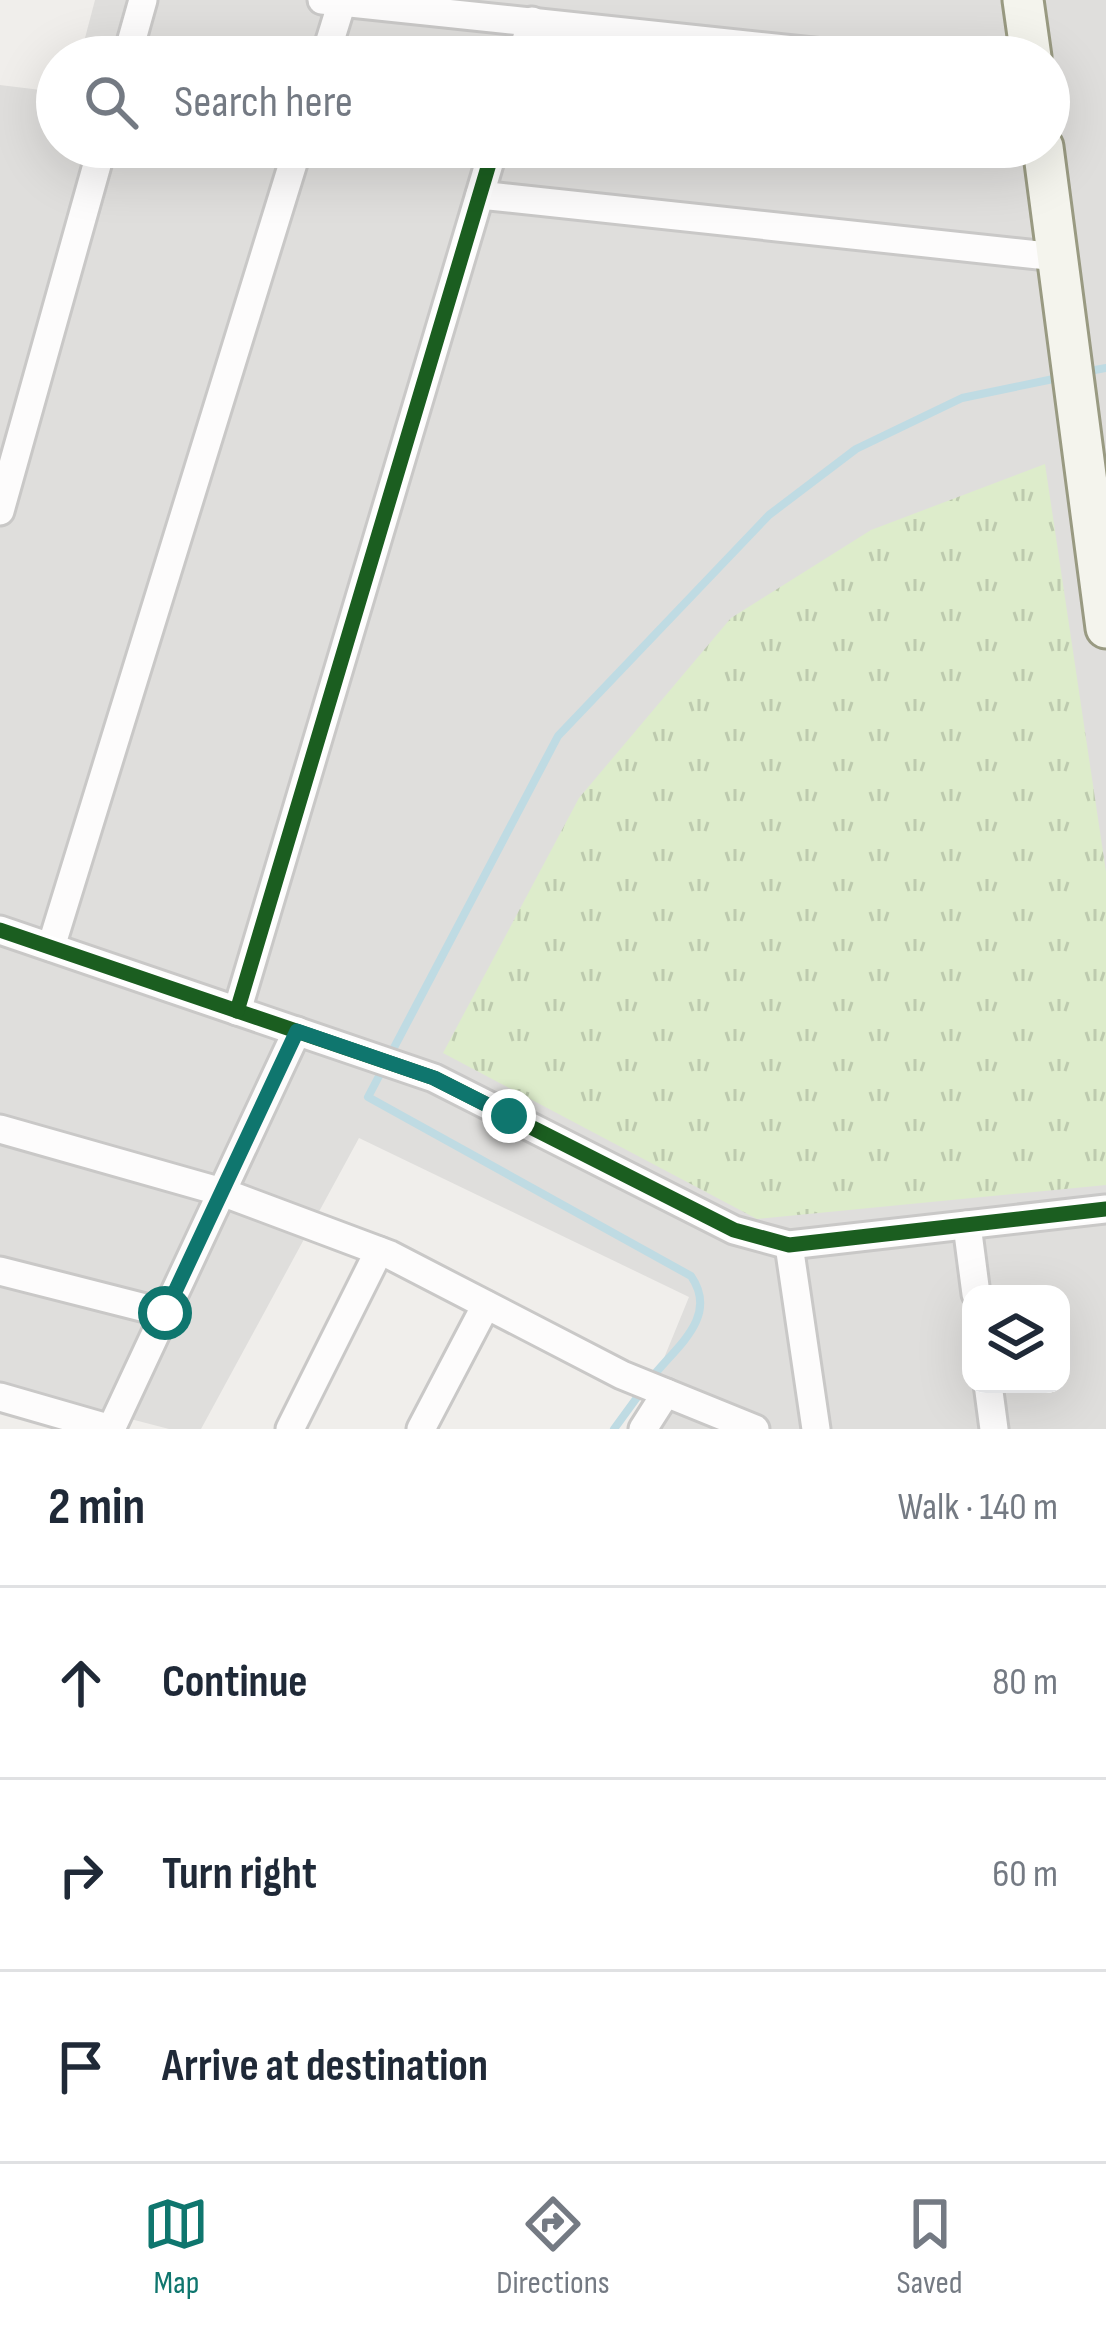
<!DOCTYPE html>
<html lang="en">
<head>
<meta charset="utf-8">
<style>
	:root { --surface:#fff; --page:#f6f6f7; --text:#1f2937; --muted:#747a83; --line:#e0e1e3; --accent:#0f766e }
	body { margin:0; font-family:"Sofia Sans Condensed",sans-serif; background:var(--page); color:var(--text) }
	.controls { position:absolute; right:36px; bottom:36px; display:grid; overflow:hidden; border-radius:24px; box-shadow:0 12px 48px #0002 }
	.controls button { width:108px; height:108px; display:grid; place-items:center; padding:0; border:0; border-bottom:3px solid var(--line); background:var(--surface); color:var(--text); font:60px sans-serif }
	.stop { position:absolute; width:36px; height:36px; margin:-27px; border:9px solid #0f766e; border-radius:50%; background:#fff }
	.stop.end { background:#0f766e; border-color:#fff; box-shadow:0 3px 12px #0008 }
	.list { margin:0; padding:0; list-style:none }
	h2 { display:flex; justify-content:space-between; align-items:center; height:156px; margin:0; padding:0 48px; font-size:51px }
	h2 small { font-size:39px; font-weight:400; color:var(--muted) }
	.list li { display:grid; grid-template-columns:78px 1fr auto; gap:36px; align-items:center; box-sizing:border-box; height:192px; padding:0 48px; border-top:3px solid var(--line) }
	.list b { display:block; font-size:45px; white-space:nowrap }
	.list em { font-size:39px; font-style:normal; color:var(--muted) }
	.icon { flex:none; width:66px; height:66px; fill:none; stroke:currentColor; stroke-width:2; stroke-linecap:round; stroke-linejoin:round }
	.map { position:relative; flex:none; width:1106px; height:1429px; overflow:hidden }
	.search { position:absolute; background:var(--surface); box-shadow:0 12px 48px #0002; left:36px; right:36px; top:36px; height:132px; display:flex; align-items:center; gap:30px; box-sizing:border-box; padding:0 42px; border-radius:66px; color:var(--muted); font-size:45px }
	.sheet { height:732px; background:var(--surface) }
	nav { display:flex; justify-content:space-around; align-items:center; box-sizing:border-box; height:168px; border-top:3px solid var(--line); background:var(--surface); font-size:33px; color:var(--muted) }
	nav a { display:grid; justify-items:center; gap:6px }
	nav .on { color:var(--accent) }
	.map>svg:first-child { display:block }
</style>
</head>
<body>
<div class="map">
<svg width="1106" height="1429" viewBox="0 0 1106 1429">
	<defs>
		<pattern id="grass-tufts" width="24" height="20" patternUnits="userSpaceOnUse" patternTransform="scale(3)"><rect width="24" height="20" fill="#ddeccb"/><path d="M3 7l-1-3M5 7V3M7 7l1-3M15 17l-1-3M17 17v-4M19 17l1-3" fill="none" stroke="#bdcaae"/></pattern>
	</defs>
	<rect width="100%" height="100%" fill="#f0eeeb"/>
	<!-- residential -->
	<path fill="#dfdedc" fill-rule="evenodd" d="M95,0H1106V1429H635L689,1297L359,1138L201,1429H169L0,1385V85L57,92V147H1049V57H80ZM971,1294H1061V1384H971Z"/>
	<!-- grass -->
	<path fill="url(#grass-tufts)" d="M1045,464L1106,872V1185L757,1219L443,1053L579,798L731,618L871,530Z"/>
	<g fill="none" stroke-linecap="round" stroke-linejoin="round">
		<!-- stream -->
		<g stroke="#bfdbe3" stroke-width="8">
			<path d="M1084,372L1106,368"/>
			<path d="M650,1380C674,1348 720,1318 691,1276L368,1097L558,736L769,515L856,449L962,398L1063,377"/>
			<path d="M614,1429L641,1392"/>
		</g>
		<!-- street casing -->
		<g stroke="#c9c8c7" stroke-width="33">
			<g id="street">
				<path d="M322,0L861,57"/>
				<path d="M127,57L143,0"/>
				<path d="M325,57L342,2"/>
				<path d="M521,57L532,21"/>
				<path d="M480,195L1057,257"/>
				<path d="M0,511L102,147"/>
				<path d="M0,930L434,1078L734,1230L789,1245L1106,1209"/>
				<path d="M51,947L298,147"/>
				<path d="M237,1011L494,147"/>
				<path d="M0,1129L222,1192L390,1255L622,1375L755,1429"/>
				<path d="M967,1225L976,1294"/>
				<path d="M789,1245L816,1429"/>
				<path d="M0,1271L165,1313"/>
				<path d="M988,1384L994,1429"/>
				<path d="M0,1397L111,1429"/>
				<path d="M111,1429L297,1031"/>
				<path d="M290,1429L379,1251"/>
				<path d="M421,1429L486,1305"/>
				<path d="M643,1429L666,1393"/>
			</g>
		</g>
		<!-- secondary casing -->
		<g stroke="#999a82" stroke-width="45">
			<g id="secondary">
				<path d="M1023,0L1031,57"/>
				<path d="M1043,147L1106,628"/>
			</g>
		</g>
		<!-- street -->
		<use href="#street" stroke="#fdfcfc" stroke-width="27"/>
		<!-- secondary -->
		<use href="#secondary" stroke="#f4f4ed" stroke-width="39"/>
		<!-- cycleway casing -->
		<g stroke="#fff" stroke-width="22">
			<g id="cycleway">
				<path d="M0,930L434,1078L734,1230L789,1245L1106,1209"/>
				<path d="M237,1011L494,147"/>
			</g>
		</g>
		<!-- cycleway -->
		<use href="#cycleway" stroke="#1b5e20" stroke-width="15"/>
	</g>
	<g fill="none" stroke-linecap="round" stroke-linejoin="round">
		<!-- route -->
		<path stroke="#0f766e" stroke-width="15" d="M165,1313L297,1031L434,1078L509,1116"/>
	</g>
</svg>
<div class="controls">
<button><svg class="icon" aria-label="layers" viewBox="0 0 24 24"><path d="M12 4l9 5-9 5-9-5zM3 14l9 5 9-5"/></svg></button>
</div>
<div class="stop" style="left:165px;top:1313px"></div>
<div class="stop end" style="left:509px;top:1116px"></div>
<div class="search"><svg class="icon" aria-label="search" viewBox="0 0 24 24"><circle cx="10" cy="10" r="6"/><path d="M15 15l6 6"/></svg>Search here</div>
</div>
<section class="sheet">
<h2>2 min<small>Walk · 140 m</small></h2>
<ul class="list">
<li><svg class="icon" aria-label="ahead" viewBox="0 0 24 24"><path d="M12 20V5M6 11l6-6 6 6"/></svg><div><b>Continue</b></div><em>80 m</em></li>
<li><svg class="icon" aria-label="right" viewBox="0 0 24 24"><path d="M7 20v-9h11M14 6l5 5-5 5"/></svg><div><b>Turn right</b></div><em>60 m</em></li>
<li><svg class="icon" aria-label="arrive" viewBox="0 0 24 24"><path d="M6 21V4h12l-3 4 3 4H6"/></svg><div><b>Arrive at destination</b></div></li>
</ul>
</section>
<nav>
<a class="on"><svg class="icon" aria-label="map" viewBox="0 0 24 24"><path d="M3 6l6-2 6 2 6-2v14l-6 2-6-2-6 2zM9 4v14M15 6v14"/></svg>Map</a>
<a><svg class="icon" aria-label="directions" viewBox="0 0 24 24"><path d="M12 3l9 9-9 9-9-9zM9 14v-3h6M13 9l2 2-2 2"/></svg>Directions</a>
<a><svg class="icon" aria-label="saved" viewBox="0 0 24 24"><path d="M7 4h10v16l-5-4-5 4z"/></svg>Saved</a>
</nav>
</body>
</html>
